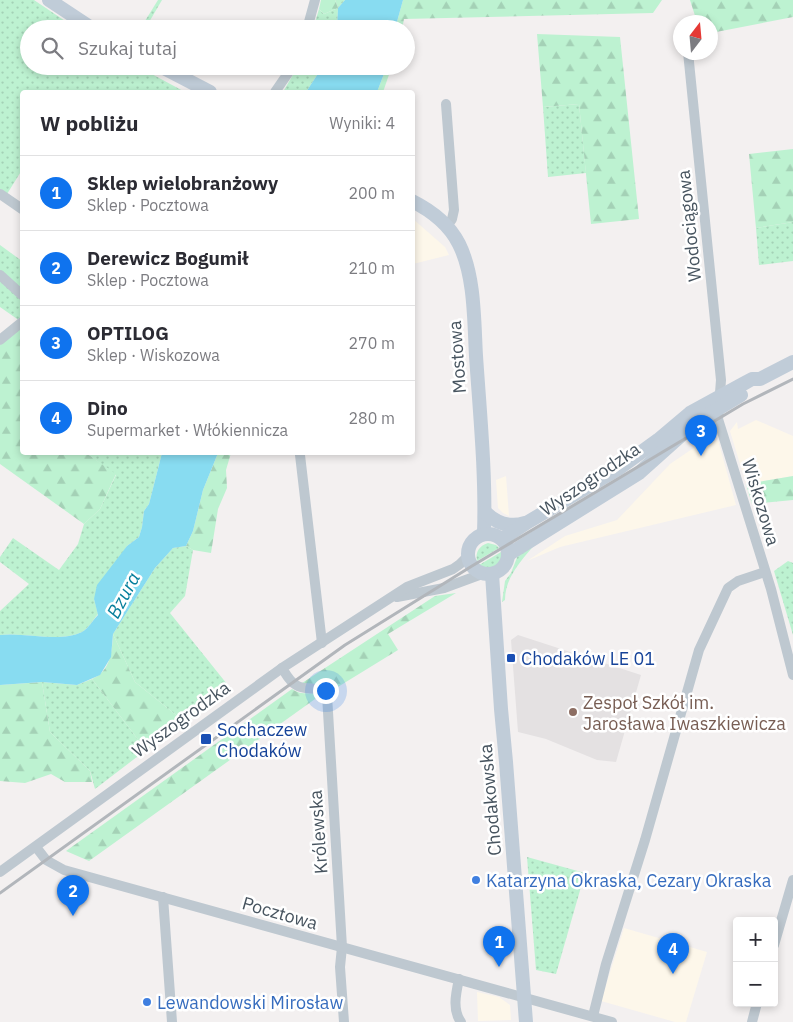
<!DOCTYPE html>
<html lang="pl">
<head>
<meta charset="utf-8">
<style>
	:root { --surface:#fff; --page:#f2f2f3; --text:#2b2b33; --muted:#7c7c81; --line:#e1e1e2; --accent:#0f73ee }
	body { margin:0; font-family:"IBM Plex Sans",sans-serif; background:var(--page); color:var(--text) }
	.controls { position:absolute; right:15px; bottom:15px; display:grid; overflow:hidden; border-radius:5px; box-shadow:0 2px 8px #0003 }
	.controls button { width:45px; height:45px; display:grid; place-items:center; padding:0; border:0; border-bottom:1px solid var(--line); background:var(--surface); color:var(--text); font:25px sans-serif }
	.compass { position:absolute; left:673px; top:15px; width:45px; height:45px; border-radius:50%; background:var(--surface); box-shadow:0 2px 8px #0003; rotate:16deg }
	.you { position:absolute; left:325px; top:690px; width:18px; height:18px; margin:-12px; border:4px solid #fff; border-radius:50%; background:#1a73e8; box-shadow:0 0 0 8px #1a73e833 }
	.badge { display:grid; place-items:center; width:32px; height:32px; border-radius:50%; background:var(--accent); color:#fff; font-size:16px; font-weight:700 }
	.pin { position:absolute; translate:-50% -41px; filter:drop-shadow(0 1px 2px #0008) }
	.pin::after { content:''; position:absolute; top:26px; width:18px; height:15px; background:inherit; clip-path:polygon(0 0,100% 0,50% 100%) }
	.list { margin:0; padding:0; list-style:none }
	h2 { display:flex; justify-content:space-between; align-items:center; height:65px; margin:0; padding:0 20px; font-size:21px }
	h2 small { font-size:16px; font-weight:400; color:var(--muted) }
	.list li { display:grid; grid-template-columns:32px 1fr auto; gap:15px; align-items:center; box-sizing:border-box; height:75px; padding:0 20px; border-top:1px solid var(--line) }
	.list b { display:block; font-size:19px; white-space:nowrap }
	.list p { margin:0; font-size:16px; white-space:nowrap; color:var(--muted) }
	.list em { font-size:16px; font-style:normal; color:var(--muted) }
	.icon { flex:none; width:28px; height:28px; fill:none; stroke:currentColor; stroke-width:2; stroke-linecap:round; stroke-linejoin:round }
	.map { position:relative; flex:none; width:793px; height:1022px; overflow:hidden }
	.search { position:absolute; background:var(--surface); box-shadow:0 2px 8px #0003; left:20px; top:20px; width:395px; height:55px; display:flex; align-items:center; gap:12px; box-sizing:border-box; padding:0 18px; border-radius:28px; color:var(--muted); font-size:19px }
	.panel { position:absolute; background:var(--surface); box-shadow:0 2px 8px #0003; left:20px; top:90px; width:395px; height:365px; border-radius:5px }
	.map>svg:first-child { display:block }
</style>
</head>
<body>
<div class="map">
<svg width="793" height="1022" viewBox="0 0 793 1022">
	<defs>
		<pattern id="grass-dots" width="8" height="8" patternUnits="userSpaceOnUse" patternTransform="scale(1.25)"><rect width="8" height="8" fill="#bdf2d1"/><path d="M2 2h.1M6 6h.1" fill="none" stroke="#a4d1b6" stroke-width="1.8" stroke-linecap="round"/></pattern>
		<pattern id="forest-firs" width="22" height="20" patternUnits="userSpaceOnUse" patternTransform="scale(1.25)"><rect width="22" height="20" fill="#bdf2d1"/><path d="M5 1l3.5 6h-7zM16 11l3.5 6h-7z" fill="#a4d1b6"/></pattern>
	</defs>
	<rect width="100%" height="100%" fill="#f3f0f0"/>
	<!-- commercial -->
	<g fill="#fdf7ea">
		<path d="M412,218L445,247L449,255L413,264Z"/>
		<path d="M756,420L793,436V476L746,484L730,431L737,422L738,429Z"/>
		<path d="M718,440L736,505L560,547L527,561L565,536L617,520L670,464L695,447Z"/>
		<path d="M506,476L509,516L503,513L498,508L496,480Z"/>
		<path d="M624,928L707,952L686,1022H675L601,1001Z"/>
		<path d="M477,992L499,997L510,1005L511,1020L478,1021Z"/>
	</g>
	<!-- education -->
	<path fill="#e4e1e2" d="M518,635L641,675L616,762L597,760L546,739L518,732L511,640Z"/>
	<!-- grass -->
	<g fill="url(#grass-dots)">
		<path d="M0,0H34L77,29H29V66H137L185,92H22V170L7,194L0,189Z"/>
		<path d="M158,0H162L145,29H140Z"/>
		<path d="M335,0H345L338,8L337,29H313L319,9L324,14L338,8Z"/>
		<path d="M298,66H323L306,92H283Z"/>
		<path d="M579,104L586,173L548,177L543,107Z"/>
		<path d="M793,222V261L759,265L756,228Z"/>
		<path d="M0,245L22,261V292L0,271Z"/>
		<path d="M0,279L22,299V318L20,321L0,307Z"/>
		<path d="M86,453H162L149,504L144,511L142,527L139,537L127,546L94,599L98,614C93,620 88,629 82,632C59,643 25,632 0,635V611L29,584L0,562V557L13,538L59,570L78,544L84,524L100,509L116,475Z"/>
		<path d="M488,543L496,545L499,548L477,561C475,552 479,546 488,543Z"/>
		<path d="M536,543C522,560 505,577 505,600L502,602L505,581L511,573L518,555Z"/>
		<path d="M186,546L193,550L185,596L170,613L231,689L186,723L135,682L113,634L155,568L173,548Z"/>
		<path d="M501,552C505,567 490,575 479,565Z"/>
		<path d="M788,561L793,563V635L774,571Z"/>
		<path d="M92,679L146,750L95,789L90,771L50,732L42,682L77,685Z"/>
		<path d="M527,857L585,873L556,974L536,970Z"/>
	</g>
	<!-- forest -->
	<g fill="url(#forest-firs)">
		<path d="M321,0H335L338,8L324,14L319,9Z"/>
		<path d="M403,0H662L653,13L404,19L402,29H395Z"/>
		<path d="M690,0H793V17L711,33L710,22H697Z"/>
		<path d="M537,34L620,37L639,219L591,224L579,104L543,107Z"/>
		<path d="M387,66H392L383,92H377Z"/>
		<path d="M793,149V222L756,228L749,154Z"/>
		<path d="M22,326V452L86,453L116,474L100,509L84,524L0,464V345Z"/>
		<path d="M218,453H231L226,470L227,488L218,509L211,553L193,550L186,546L193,531L203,490Z"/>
		<path d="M793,476V500L752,504L746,484Z"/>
		<path d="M456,593L388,634L398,650L328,693V688L321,684L299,685L435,596Z"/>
		<path d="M113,634L135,682L186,723L146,750L92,679C111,671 112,651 113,634Z"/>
		<path d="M42,682L50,732L90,771L92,782H65L51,774L25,783L0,781V685Z"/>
		<path d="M292,689C301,696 311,692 322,694L89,861L66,851Z"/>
	</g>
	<!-- water -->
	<g fill="#88dcf1">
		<path d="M345,0H403L395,29H337L338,8Z"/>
		<path d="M323,66H387L377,92H306Z"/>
		<path d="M162,453H218L203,490L193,531L186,546L173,548L155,568L113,634L111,657L100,675L77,685L42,682L0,685V635C26,632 59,643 82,632C88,629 93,620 98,615L94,599L97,585L127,546L139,537L142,527L144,511L149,504Z"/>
	</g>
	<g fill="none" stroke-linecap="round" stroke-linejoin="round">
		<!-- street -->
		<g stroke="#bec8d0" stroke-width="10">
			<path d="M307,29L315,0"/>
			<path d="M688,52L721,380L718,419L771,589L793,675"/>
			<path d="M275,92L293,66"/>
			<path d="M446,104L454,210L452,219L447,226"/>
			<path d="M0,194L22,209"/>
			<path d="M0,275L22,295"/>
			<path d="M0,340L22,322"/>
			<path d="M300,455L322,643"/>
			<path d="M397,597L444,588L482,574"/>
			<path d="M282,668C286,674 289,681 296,685C306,692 319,684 327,695L342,947L340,967L344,1022"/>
			<path d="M36,847L46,860L64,870L612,1022"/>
			<path d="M0,872L282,668L407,587L453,569L460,564L468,556"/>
			<path d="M163,897L172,1022"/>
			<path d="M774,945L793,880"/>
			<path d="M459,979C456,993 452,1010 461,1022"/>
			<path d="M593,1016L606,964L645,840L699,650L728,588L738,581L765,572"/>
			<path d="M752,1022L757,1003"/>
		</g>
		<!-- secondary -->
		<g stroke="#c0ccd8" stroke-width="14">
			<path d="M49,0L93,29"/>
			<path d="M160,66L210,92"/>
			<path d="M412,201C432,211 449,224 459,244C475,276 474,321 476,356C480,415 486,475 484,534"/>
			<path d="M485,512C496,523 509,528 525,523"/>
			<circle cx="488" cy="554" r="20"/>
			<path d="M502,539L528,522L618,469L658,440L690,413L743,384L752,379H760L793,362"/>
			<path d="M509,554L639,473L696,422L741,395"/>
			<path d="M492,574L501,709L506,762L526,1022"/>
		</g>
		<!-- rail -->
		<path stroke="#b2b6bb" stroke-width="3" d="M0,893L345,645L472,566L743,404L793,379"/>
	</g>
	<!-- markers -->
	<g fill="#1a4fb4" stroke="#fff" stroke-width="2">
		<rect x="506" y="653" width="10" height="10" rx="2.5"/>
		<rect x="200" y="733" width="12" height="12" rx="2.5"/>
	</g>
	<circle fill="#8d6e63" stroke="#fff" stroke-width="2" cx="573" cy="712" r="5"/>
	<g fill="#3f7fe0" stroke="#fff" stroke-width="2">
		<circle cx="476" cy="880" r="5"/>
		<circle cx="147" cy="1002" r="5"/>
	</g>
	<g text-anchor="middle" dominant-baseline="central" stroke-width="5" stroke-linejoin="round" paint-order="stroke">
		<!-- street labels -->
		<g font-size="18" fill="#47545f" stroke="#fff">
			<text transform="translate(689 226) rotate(-96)">Wodociągowa</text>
			<text transform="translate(457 357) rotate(-94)">Mostowa</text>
			<text transform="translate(590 479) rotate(-34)">Wyszogrodzka</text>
			<text transform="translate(761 502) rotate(73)">Wiskozowa</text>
			<text transform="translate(181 719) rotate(-36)">Wyszogrodzka</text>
			<text transform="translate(490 800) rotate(-95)">Chodakowska</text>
			<text transform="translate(318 832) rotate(-94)">Królewska</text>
			<text transform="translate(280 913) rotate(16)">Pocztowa</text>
		</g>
		<!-- transit labels -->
		<g font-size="18" fill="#164399" stroke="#fff" text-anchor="start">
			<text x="521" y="658">Chodaków LE 01</text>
			<text x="217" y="729">Sochaczew<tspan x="217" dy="21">Chodaków</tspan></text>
		</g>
		<!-- education labels -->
		<g font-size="18" fill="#785e54" stroke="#fff" text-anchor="start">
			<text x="583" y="702">Zespoł Szkół im.<tspan x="583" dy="21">Jarosława Iwaszkiewicza</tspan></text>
		</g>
		<!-- shop labels -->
		<g font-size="18" fill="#366cbe" stroke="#fff" text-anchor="start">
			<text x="486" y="880">Katarzyna Okraska, Cezary Okraska</text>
			<text x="157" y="1002">Lewandowski Mirosław</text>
		</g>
		<!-- water labels -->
		<g font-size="19" font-style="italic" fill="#077f9c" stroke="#fff">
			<text transform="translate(123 595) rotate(-62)">Bzura</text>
		</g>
	</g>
</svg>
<div class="controls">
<button>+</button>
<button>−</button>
</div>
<svg class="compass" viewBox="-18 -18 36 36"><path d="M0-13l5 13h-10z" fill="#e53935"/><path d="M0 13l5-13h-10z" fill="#7c7c81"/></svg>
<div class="you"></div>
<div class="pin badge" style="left:499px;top:967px">1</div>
<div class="pin badge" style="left:73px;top:916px">2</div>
<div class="pin badge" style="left:701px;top:456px">3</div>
<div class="pin badge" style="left:673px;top:974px">4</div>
<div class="search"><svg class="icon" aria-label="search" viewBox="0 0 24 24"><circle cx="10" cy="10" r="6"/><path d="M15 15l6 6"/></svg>Szukaj tutaj</div>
<section class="panel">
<h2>W pobliżu<small>Wyniki: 4</small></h2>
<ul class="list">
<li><span class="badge">1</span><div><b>Sklep wielobranżowy</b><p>Sklep · Pocztowa</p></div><em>200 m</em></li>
<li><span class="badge">2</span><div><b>Derewicz Bogumił</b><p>Sklep · Pocztowa</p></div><em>210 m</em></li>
<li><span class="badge">3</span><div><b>OPTILOG</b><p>Sklep · Wiskozowa</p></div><em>270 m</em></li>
<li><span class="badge">4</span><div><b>Dino</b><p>Supermarket · Włókiennicza</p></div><em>280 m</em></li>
</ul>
</section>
</div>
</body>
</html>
